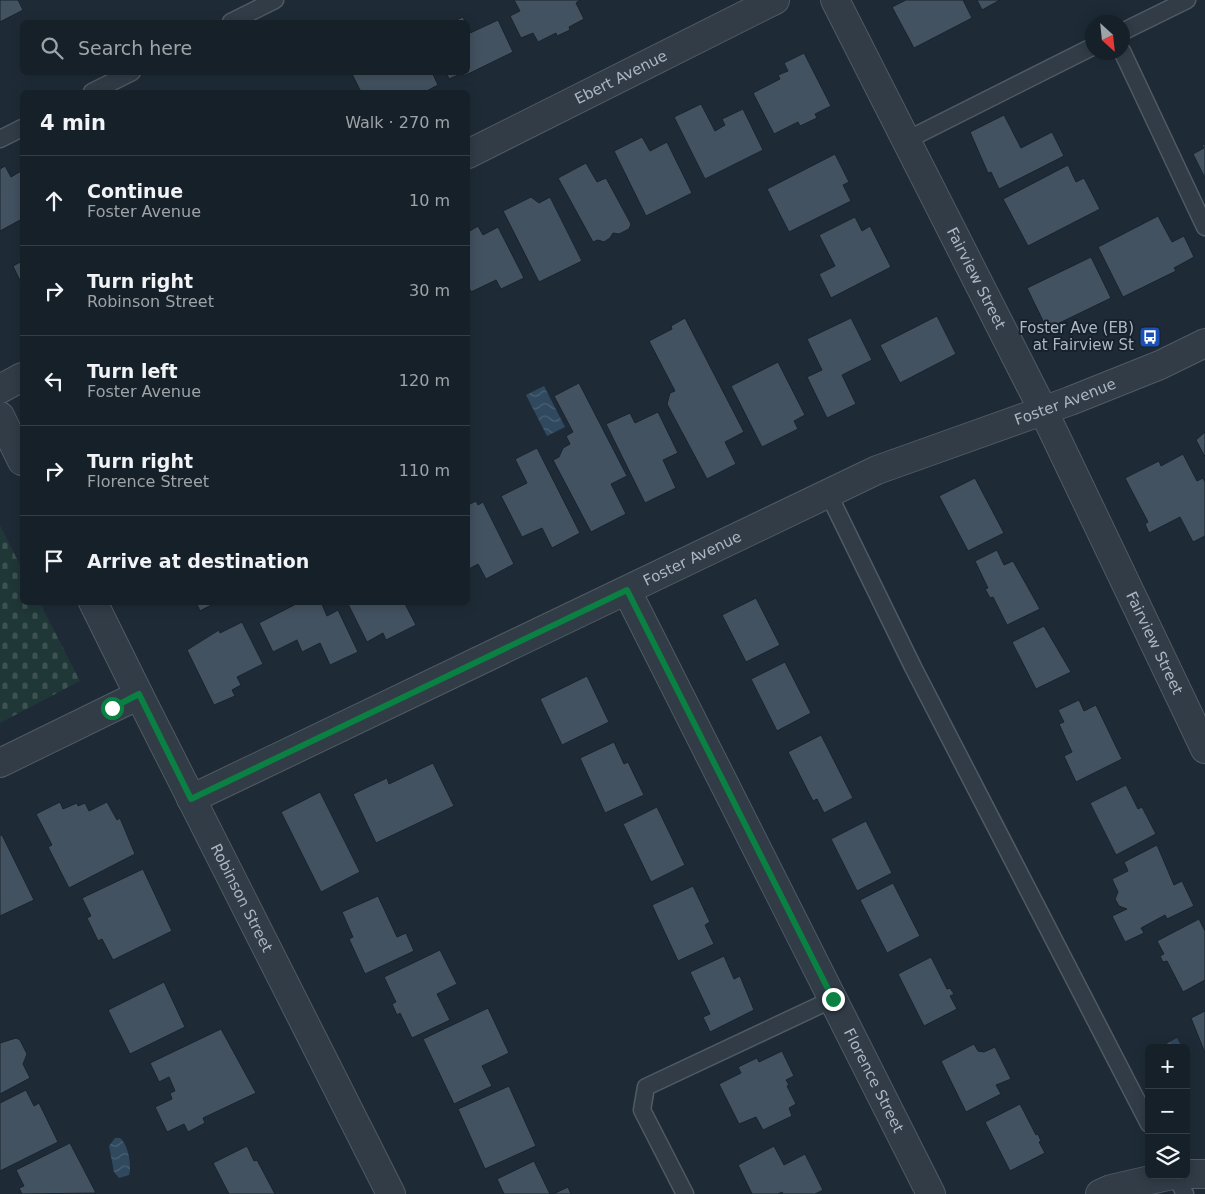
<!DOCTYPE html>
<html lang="en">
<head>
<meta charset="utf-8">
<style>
	:root { --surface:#162028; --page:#1f2830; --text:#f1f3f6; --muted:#9ea3a8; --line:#353e45 }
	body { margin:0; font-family:"DejaVu Sans",sans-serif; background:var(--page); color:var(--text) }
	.controls { position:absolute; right:15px; bottom:15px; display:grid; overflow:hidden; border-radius:8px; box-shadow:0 2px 12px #0003 }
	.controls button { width:45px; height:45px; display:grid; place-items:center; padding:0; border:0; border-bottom:1px solid var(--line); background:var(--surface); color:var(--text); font:25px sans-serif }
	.compass { position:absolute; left:1085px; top:15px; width:45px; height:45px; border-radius:50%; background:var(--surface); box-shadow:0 2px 12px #0003; rotate:153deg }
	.stop { position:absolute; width:15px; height:15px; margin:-11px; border:4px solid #0b8043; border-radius:50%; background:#fff }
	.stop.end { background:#0b8043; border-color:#fff; box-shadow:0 1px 5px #0008 }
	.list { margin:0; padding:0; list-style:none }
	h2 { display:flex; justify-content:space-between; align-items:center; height:65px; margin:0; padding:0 20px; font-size:21px }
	h2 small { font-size:16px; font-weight:400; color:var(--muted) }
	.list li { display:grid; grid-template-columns:32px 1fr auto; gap:15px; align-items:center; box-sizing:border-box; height:90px; padding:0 20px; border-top:1px solid var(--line) }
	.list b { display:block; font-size:19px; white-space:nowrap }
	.list p { margin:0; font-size:16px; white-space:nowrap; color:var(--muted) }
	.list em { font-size:16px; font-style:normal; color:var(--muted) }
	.icon { flex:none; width:28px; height:28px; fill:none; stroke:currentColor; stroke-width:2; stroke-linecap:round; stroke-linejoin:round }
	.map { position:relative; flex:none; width:1205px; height:1194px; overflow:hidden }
	.search { position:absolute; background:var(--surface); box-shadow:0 2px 12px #0003; left:20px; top:20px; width:450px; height:55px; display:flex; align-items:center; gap:12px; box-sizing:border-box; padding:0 18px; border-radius:8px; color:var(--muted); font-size:19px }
	.panel { position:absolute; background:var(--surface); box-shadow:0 2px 12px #0003; left:20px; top:90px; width:450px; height:515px; border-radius:8px }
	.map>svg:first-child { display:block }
</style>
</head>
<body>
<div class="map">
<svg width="1205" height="1194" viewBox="0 0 1205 1194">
	<defs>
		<pattern id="cemetery-stones" width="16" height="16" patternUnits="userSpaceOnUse" patternTransform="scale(1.25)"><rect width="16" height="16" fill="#203737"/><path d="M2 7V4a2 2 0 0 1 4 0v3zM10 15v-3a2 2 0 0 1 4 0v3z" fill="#3e5252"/></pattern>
		<pattern id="water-waves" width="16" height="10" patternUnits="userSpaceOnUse" patternTransform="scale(1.25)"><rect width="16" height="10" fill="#30495f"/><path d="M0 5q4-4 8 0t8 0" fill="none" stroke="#4b6174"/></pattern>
	</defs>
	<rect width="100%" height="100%" fill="#1e2b36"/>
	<!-- cemetery -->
	<path fill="url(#cemetery-stones)" d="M0,525L22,569V602L40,603L80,681L0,723Z"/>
	<!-- water -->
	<g fill="url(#water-waves)">
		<path d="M544,386L565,427L547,436L526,395Z"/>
		<path d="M1177,1038L1182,1048H1159Z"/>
		<path d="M115,1138H120C128,1144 132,1166 129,1175L119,1178L114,1172L109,1146Z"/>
	</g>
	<!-- building -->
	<g fill="#435260" stroke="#19232d">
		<path d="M0,0H18L23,10L0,22Z"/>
		<path d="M514,0H580L576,3L584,19L569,27L570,30L557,36L556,33L538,42L533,33L521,38L510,16L520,11Z"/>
		<path d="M906,0H963L972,18L914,48L892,7Z"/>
		<path d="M977,0H1000L982,10Z"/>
		<path d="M463,17L465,22H452Z"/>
		<path d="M498,20L513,52L464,76L463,73L449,79L446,72H468V27L470,33Z"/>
		<path d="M804,53L831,106L815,114L817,118L800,126L798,122L774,134L753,93L780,79L778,75L788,71L784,63Z"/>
		<path d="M351,72H432L438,85L425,92H361Z"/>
		<path d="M701,104L715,131L725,125L722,119L743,109L763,150L705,179L674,117Z"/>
		<path d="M1004,115L1021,148L1052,132L1064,156L999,189L991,172L988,173L970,132Z"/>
		<path d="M642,137L650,151L667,142L692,193L646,216L614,151Z"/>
		<path d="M1205,144V178L1193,154L1204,148L1202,145Z"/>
		<path d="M835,154L849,182L843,185L851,201L789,232L767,189Z"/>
		<path d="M586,163L597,182L606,178L631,224L629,229L619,234L613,233L610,238L604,242L598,240L593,242L558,178Z"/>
		<path d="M1068,165L1076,182L1084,178L1100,209L1028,246L1003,199Z"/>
		<path d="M5,166L11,177L21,171L22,174V219L0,231V169Z"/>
		<path d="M531,197L539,203L550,197L582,261L539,282L503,211Z"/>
		<path d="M1158,216L1172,242L1184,236L1194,257L1174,268L1176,271L1123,297L1098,247Z"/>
		<path d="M855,217L862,231L870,226L891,267L831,298L819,274L835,266L819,235Z"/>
		<path d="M478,226L483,235L498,227L524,278L501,289L496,280L471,292L468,285V232Z"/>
		<path d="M1091,257L1111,298L1047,329L1027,288Z"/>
		<path d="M22,261V285L13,266Z"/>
		<path d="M937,316L956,354L900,383L880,345Z"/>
		<path d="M685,318L744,432L725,442L736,464L707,479L667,404L670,393L675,391L649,341L672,329L671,326Z"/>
		<path d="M851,318L872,360L842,375L856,404L827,418L807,377L822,370L807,339Z"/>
		<path d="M778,362L805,415L794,421L798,429L762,447L731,386Z"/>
		<path d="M579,383L627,476L611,484L626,514L591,532L553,460L559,457L563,448L570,444L566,436L573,432L554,396Z"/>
		<path d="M658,412L678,453L663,460L676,488L645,503L606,424L630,413L635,423Z"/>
		<path d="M1205,432V457L1196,440Z"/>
		<path d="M537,448L580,533L552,548L542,528L522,537L501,496L527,483L515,459Z"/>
		<path d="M1183,454L1197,481L1203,478L1205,482V536L1193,542L1180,517L1149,533L1145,524L1148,522L1125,478L1159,461L1161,466Z"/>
		<path d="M975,478L1004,533L968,551L939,496Z"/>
		<path d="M476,501L478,505L483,502L514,564L486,579L478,564L469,569L468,565V505Z"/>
		<path d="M997,550L1004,565L1013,561L1040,609L1007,625L993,597L990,598L985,589L988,588L975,561Z"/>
		<path d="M756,598L780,645L746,662L722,615Z"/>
		<path d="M196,602H217L200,611Z"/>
		<path d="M300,602H321L327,616L338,610L358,652L330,665L320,643L302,652L297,640L273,652L259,623Z"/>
		<path d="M347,602H404L416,625L386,640L383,633L367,642Z"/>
		<path d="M242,622L263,664L237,677L241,685L232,690L235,696L214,705L187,650L219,630L220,633Z"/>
		<path d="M1044,626L1071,672L1036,689L1012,642Z"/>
		<path d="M785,662L811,713L777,731L751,679Z"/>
		<path d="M587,676L609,722L562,745L540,699Z"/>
		<path d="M1079,700L1084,711L1096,705L1122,759L1076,782L1064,756L1072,752L1059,724L1064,722L1058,710Z"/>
		<path d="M821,735L853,798L824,813L817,799L813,801L788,752Z"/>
		<path d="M614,742L624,764L628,762L644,795L605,813L580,758Z"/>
		<path d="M433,763L454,806L376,843L353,794L387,778L389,784Z"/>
		<path d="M1126,785L1138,809L1142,807L1156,834L1116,855L1090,803Z"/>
		<path d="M320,792L360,872L321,892L281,812Z"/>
		<path d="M60,802L63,809L77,803L78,806L85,803L89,811L107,802L117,820L120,818L135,854L69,888L48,847L52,845L36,814Z"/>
		<path d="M657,807L685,865L651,882L623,824Z"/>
		<path d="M866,821L892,873L857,891L831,839Z"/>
		<path d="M0,835H2L34,900L0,916Z"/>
		<path d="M1157,845L1174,885L1182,881L1194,906L1167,919L1165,915L1141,928L1144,933L1125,942L1112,916L1127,909L1119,906L1115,899L1118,892L1112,879L1128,871L1124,862Z"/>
		<path d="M143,869L172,931L113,960L102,939L98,941L87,918L91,916L82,898Z"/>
		<path d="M893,883L920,936L887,953L860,900Z"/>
		<path d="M693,886L710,922L705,925L714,944L678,961L652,905Z"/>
		<path d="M378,896L397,937L406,933L414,951L365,974L349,939L353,937L342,912Z"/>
		<path d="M1199,919L1205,931V980L1183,992L1167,961L1163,962L1160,956L1164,954L1157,941Z"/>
		<path d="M440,950L457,984L437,994L450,1020L412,1038L400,1013L397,1015L392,1004L396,1002L384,977Z"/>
		<path d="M724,956L734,979L740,976L754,1010L710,1032L703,1017L710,1014L690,972Z"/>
		<path d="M931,957L947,989L950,988L954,994L950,996L957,1009L924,1026L898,974Z"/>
		<path d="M164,982L185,1027L130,1054L108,1010Z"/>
		<path d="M488,1008L509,1053L482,1066L492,1086L454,1104L423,1039Z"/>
		<path d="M1205,1011V1053L1191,1018Z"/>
		<path d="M221,1029L256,1093L203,1118L205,1123L188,1132L184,1124L167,1132L155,1107L172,1099L170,1093L175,1091L169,1077L159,1082L150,1063Z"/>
		<path d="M16,1038L20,1040L27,1054L23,1064L30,1078L0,1094V1043Z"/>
		<path d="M974,1044L978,1051L984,1052L995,1047L1011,1079L996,1085L1001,1094L966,1112L941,1061Z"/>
		<path d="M782,1051L794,1076L786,1080L789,1085L787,1086L796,1104L789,1108L792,1116L763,1130L756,1117L739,1124L719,1084L741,1073L738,1067L757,1058L759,1062Z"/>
		<path d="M509,1086L536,1146L485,1169L458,1109Z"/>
		<path d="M26,1090L34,1106L39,1103L58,1142L0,1171V1103Z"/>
		<path d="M1020,1104L1036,1135L1038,1134L1041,1141L1039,1142L1045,1153L1010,1171L985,1122Z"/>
		<path d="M70,1143L96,1193L22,1194L19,1188L24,1186L16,1170Z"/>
		<path d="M247,1146L254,1161L257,1160L275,1194H229L213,1163Z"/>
		<path d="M774,1146L784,1165L805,1154L823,1190L815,1194H783L782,1192L778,1194H752L738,1165Z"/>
		<path d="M534,1161L550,1194H504L497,1179Z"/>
		<path d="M568,1187L571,1194H553Z"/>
	</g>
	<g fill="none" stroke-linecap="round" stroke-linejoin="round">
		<!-- service casing -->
		<g stroke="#4f5a65" stroke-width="19">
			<g id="service">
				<path d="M231,22L275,0"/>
				<path d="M1122,32L1187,0"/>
				<path d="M1122,51L1205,227"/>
				<path d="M92,92L132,72"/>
				<path d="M0,139L22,128"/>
				<path d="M905,141L1092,47"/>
				<path d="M828,493L913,667L1149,1124"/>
				<path d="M1175,1175L1185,1194"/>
				<path d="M685,1194L642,1110L646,1087L833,999"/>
			</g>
		</g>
		<!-- minor casing -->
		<g stroke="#4f5a65" stroke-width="30">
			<g id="minor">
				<path id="s1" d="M835,0L1043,410L1205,749"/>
				<path id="s2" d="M468,154L775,0"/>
				<path d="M0,389L22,377"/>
				<path d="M0,416L22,461"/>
				<path id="s3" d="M627,591L931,1194"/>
				<path d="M93,602L139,695"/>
				<path d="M1186,1174H1205"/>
				<path d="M1100,1194L1111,1189L1172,1175"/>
			</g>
		</g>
		<!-- tertiary casing -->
		<g stroke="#4f5a65" stroke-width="30">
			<g id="tertiary">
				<path id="s4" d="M0,763L139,695L391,1194"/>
				<path id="s5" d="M191,799L877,470L1070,401L1160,365L1205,343"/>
			</g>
		</g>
		<!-- service -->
		<use href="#service" stroke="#313c47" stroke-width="16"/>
		<!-- minor -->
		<use href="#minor" stroke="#313c47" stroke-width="28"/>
		<!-- tertiary -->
		<use href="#tertiary" stroke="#313c47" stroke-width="28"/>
	</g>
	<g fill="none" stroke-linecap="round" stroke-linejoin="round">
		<!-- route -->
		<path stroke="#0b8043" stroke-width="6" d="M112,708L139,694L191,799L627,590L833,999"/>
	</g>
	<!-- icons -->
	<defs>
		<g id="bus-square" transform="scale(1.125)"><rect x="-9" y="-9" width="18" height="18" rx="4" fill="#1a4fb4" stroke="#17212b"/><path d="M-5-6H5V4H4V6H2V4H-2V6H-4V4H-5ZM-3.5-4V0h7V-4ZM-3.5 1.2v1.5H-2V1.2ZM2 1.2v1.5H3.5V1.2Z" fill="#fff"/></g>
	</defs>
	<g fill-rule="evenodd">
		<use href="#bus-square" x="1150" y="337"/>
	</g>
	<g text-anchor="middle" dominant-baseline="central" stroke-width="4" stroke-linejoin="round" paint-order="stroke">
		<!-- street labels -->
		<g font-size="15" fill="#abb7c4" stroke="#17212b">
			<text stroke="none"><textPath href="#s2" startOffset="171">Ebert Avenue</textPath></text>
			<text stroke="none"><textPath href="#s1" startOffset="312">Fairview Street</textPath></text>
			<text stroke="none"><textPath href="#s5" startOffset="961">Foster Avenue</textPath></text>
			<text stroke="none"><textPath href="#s5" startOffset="556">Foster Avenue</textPath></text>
			<text stroke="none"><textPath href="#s1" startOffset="718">Fairview Street</textPath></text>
			<text stroke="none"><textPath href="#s4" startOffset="382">Robinson Street</textPath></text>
			<text stroke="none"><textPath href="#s3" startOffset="548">Florence Street</textPath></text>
		</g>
		<!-- poi labels -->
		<g font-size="15" fill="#abb7c4" stroke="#17212b" text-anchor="end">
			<text x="1134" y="328">Foster Ave (EB)<tspan x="1134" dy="17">at Fairview St</tspan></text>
		</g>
	</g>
</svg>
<div class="controls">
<button>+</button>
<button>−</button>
<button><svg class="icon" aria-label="layers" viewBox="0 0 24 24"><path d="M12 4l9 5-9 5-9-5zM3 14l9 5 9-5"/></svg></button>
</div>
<svg class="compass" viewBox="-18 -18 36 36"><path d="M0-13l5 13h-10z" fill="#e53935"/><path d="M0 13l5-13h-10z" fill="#9ea3a8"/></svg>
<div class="stop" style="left:112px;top:708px"></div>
<div class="stop end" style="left:833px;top:999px"></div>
<div class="search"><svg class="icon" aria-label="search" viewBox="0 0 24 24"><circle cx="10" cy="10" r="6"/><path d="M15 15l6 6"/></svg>Search here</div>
<section class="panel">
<h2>4 min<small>Walk · 270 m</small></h2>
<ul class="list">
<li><svg class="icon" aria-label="ahead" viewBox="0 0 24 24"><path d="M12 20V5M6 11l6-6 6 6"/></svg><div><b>Continue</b><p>Foster Avenue</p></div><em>10 m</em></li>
<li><svg class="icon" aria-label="right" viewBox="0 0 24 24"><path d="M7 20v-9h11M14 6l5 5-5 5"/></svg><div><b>Turn right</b><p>Robinson Street</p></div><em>30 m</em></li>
<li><svg class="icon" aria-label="left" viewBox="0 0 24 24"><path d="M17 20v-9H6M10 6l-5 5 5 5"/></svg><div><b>Turn left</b><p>Foster Avenue</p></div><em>120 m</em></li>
<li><svg class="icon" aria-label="right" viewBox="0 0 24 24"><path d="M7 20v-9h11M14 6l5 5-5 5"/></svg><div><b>Turn right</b><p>Florence Street</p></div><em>110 m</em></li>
<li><svg class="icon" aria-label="arrive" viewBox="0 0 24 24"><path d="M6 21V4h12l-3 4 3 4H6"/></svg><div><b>Arrive at destination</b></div></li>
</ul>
</section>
</div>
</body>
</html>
